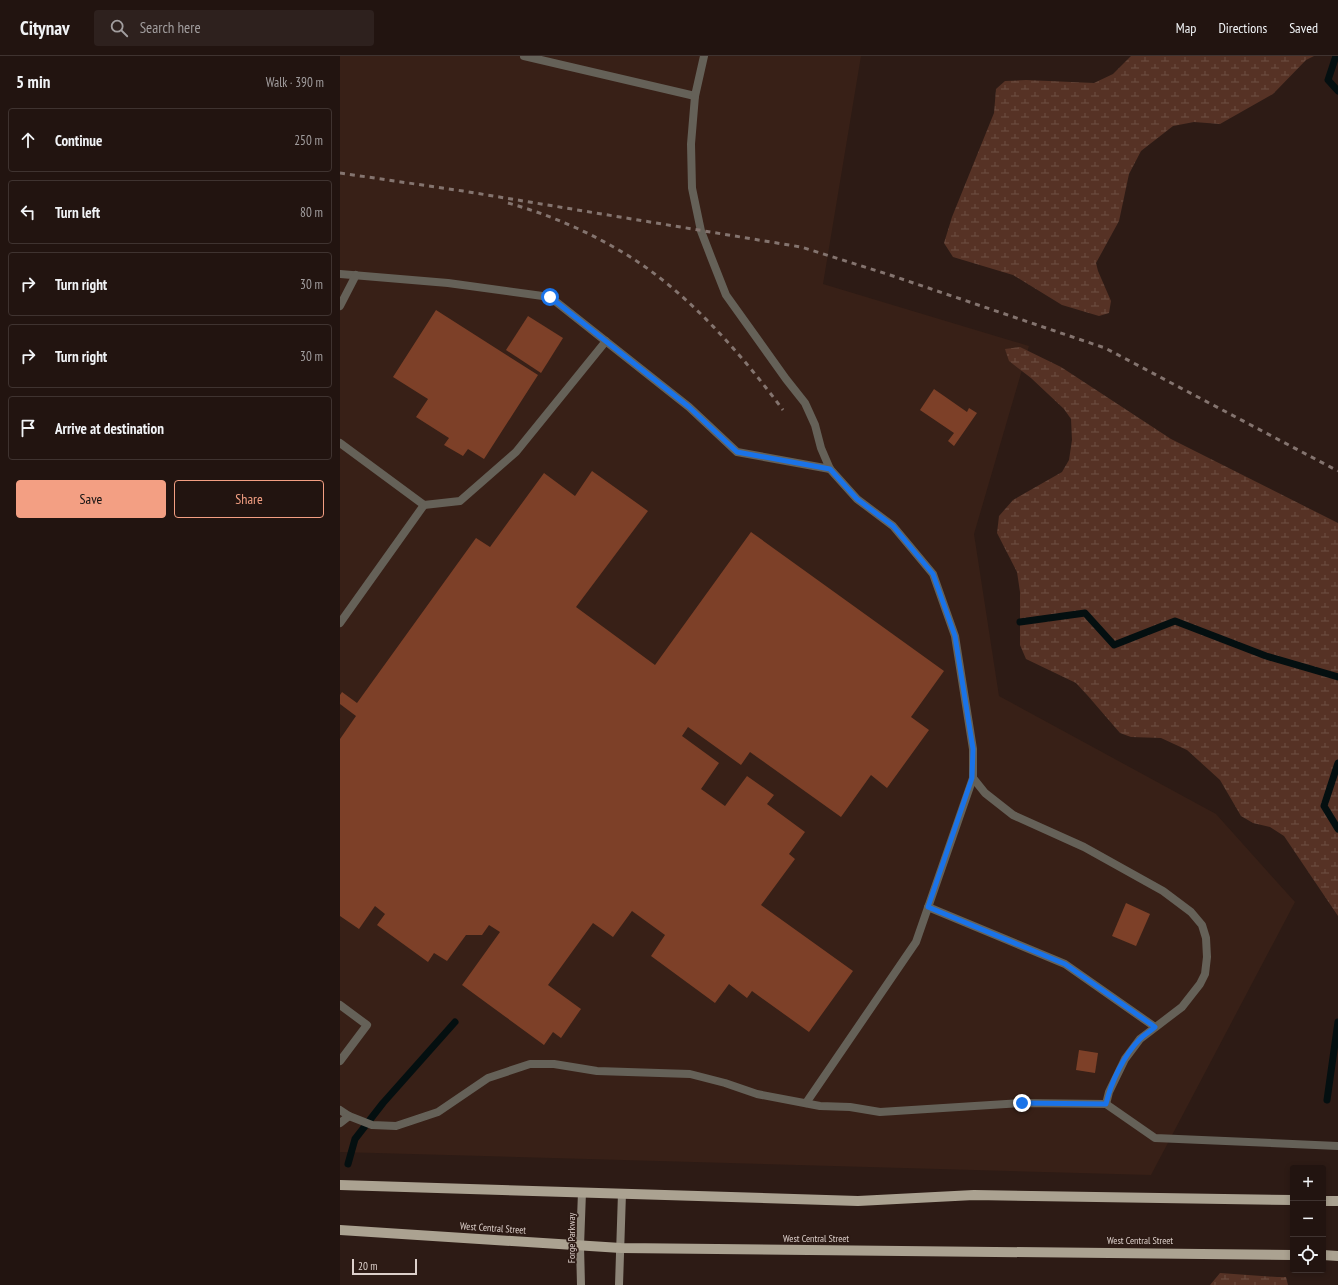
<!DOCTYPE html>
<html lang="en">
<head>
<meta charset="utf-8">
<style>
	:root { --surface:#221410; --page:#2e211e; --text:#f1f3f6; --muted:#a29e9f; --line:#3f3330; --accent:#f39f83 }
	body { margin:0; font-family:"PT Sans Narrow",sans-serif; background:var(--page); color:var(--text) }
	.controls { position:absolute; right:12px; bottom:12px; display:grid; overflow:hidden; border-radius:4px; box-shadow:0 2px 6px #0003 }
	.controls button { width:36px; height:36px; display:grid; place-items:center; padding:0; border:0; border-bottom:1px solid var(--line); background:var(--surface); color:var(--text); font:20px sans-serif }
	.scale { position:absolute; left:12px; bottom:10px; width:65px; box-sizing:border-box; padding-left:4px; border:2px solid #ddd0cb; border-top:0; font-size:11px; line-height:14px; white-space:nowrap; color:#ddd0cb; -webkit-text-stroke:3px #2d1b15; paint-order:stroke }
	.stop { position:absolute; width:12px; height:12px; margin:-9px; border:3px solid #1a73e8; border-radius:50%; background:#fff }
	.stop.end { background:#1a73e8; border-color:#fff; box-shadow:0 1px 4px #0008 }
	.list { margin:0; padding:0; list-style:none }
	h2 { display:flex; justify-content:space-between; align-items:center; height:52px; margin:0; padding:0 16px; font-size:17px }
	h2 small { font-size:13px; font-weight:400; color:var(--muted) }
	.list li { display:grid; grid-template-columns:26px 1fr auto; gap:12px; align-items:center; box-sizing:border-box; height:64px; margin:0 8px 8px; padding:0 8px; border:1px solid var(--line); border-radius:4px }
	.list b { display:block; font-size:15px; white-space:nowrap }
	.list em { font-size:13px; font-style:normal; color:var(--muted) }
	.actions { display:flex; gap:8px; padding:12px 16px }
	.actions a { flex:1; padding:9px 0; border:1px solid var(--accent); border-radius:4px; text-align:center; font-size:14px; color:var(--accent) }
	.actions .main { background:var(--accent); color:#111 }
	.icon { flex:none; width:22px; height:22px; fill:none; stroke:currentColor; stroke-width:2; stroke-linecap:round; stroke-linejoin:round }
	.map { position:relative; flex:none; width:998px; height:1229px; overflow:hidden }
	header { display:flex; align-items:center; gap:24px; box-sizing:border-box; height:56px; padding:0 20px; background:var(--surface); border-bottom:1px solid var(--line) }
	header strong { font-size:19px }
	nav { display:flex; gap:22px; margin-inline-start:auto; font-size:14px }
	.search { width:280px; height:36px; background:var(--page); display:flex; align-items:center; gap:10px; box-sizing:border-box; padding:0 14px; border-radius:4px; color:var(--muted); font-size:15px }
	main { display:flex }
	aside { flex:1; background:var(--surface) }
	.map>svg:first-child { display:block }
</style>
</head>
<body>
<header>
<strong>Citynav</strong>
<div class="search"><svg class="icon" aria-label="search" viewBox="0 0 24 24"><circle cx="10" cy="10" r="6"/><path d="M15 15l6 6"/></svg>Search here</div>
<nav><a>Map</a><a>Directions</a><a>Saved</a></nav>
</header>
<main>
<aside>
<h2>5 min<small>Walk · 390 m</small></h2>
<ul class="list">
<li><svg class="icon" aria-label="ahead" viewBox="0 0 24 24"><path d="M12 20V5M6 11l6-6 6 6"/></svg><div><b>Continue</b></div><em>250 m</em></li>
<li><svg class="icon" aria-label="left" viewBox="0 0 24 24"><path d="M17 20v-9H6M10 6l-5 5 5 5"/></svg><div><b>Turn left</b></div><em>80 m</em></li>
<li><svg class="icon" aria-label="right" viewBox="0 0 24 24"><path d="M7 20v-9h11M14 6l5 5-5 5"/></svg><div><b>Turn right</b></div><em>30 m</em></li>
<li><svg class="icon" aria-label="right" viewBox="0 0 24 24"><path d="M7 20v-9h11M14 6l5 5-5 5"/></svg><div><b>Turn right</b></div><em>30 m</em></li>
<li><svg class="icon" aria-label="arrive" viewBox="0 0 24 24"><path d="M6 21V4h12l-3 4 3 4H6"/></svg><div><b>Arrive at destination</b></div></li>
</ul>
<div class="actions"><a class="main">Save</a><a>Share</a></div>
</aside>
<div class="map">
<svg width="998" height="1229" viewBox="0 0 998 1229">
	<defs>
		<pattern id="wetland-marsh" width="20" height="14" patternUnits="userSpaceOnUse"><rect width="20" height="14" fill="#563225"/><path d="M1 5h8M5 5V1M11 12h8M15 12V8" fill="none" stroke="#6e4f43"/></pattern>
	</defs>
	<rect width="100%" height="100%" fill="#2d1b15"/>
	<!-- built -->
	<path fill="#382017" d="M0,0H521L483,228L689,290L634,478L659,640L876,758L955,846L811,1119L0,1096Z"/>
	<!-- wetland -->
	<g fill="url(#wetland-marsh)">
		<path d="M791,0H974L966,4L933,38L880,68L854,66L833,70L801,95L789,118L779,165L756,207L758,215L771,245L769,257L759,260L722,249L673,219L613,201L604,187L612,161L654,57L656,33L665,25L686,24L754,27L773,18Z"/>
		<path d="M680,291L721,311L831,383L998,467V860L944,780L930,771L913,767L901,760L880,724L847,694L821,682L791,681L780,677L748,640L736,627L686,603L680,589V536L677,516L657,477L659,460L673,444L722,416L729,404L732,384L731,363L724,353L691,322L669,305L665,293Z"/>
		<path d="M880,1217L937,1221H946L948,1229H870Z"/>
	</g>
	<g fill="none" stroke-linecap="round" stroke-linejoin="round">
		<!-- stream -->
		<g stroke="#040f10" stroke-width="7">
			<path d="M996,0L988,24L998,35"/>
			<path d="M680,566L745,557L774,589L835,565L926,600L998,621"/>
			<path d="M998,707L984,750L998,773"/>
			<path d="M987,1044L998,966"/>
			<path d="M8,1108L15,1083L43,1047L115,966"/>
		</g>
	</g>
	<!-- building -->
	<g fill="#7d4028">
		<path d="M96,254L198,319L144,403L128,393L123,400L104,389L109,382L76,361L88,343L53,321Z"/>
		<path d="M188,260L223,282L201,317L166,294Z"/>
		<path d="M594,333L627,356L629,352L637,357L614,390L608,385L614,377L580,354Z"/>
		<path d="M252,415L308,455L236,551L315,609L411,476L604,615L571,661L589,674L547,732L531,719L501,761L410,696L401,709L348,671L342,680L379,707L361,733L385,750L407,720L434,739L427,748L465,776L449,798L455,803L421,849L513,915L469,976L412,935L407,942L389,928L375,947L311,900L325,879L292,855L273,881L253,867L208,929L241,953L221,982L213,976L204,989L122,929L160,876L149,869L142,879H126L107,905L94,897L88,906L37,869L45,858L35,850L19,873L0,860V683L16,660L0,648V639L2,636L17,647L136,482L150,491L204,417L235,440Z"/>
		<path d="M786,847L810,858L796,890L772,880Z"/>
		<path d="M739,994L758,997L755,1017L736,1014Z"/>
	</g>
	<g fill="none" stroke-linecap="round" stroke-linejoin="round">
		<!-- lane -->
		<g stroke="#656158" stroke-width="8">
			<path d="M184,0L355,40"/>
			<path d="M364,0L355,40L351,88L352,132L361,175L371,201L386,239L446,323L465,347L475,369L481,392L490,413L517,443L553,470L593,518L615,580L633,693V722L645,737L673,759L744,791L823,835L851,856L862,869L866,882L867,901L865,918L860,928L842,951L800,983L785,1003L769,1036L766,1048"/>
			<path d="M0,218L108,227L210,241L349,351L397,396L490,413"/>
			<path d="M0,250L16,219"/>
			<path d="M0,387L84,449L0,567"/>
			<path d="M84,449L120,445L176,396L266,285"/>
			<path d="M588,851L725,908L815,971"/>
			<path d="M0,949L27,969L0,1005"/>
			<path d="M466,1047L576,886L633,722"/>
			<path d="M0,1054L9,1060L32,1069L56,1070L98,1056L148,1022L190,1008H214L257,1015L350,1018L385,1027L417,1038L480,1050L510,1051L540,1056L682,1047L766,1048L815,1082L998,1090"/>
			<path d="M0,1067L9,1060"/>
		</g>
		<!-- secondary -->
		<g stroke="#8d8578" stroke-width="8">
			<path d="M241,1229L240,1190L242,1136"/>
			<path d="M279,1229L282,1137"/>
		</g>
		<!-- primary -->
		<g stroke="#aba291" stroke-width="10">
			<path d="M0,1129L518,1145L634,1139L953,1144"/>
			<path d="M983,1145H998"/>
			<path d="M0,1174L281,1192L953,1199"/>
			<path d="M983,1199L998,1200"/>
		</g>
		<!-- rail -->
		<g stroke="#84746f" stroke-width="3" stroke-dasharray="5 5" stroke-linecap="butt">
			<path d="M0,117L123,135L461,191L550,219L765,292L998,415"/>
			<path d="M168,147C211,159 254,178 292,202C351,240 402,299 443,354"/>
		</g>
	</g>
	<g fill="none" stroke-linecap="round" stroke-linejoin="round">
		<!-- route -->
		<path stroke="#1a73e8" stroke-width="5" d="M210,241L349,351L397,396L490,413L517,443L553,470L593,518L615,580L633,693L632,722L588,851L725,908L815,971C811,975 805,978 800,983C784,999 771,1026 766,1048L682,1047"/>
	</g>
	<g text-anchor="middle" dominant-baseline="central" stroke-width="3.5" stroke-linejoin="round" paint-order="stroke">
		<!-- street labels -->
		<g font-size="10" fill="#ddd0cb" stroke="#2d1b15">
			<text transform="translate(153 1172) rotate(4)">West Central Street</text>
			<text transform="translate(231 1182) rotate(-90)">Forge Parkway</text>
			<text x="476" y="1182">West Central Street</text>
			<text x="800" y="1184">West Central Street</text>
		</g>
	</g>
</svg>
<div class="controls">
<button>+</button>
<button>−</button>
<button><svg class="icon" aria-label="locate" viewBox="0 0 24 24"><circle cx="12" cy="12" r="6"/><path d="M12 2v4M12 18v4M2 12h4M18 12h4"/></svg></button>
</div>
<div class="scale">20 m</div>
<div class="stop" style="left:210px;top:241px"></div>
<div class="stop end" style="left:682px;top:1047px"></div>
</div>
</main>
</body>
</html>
